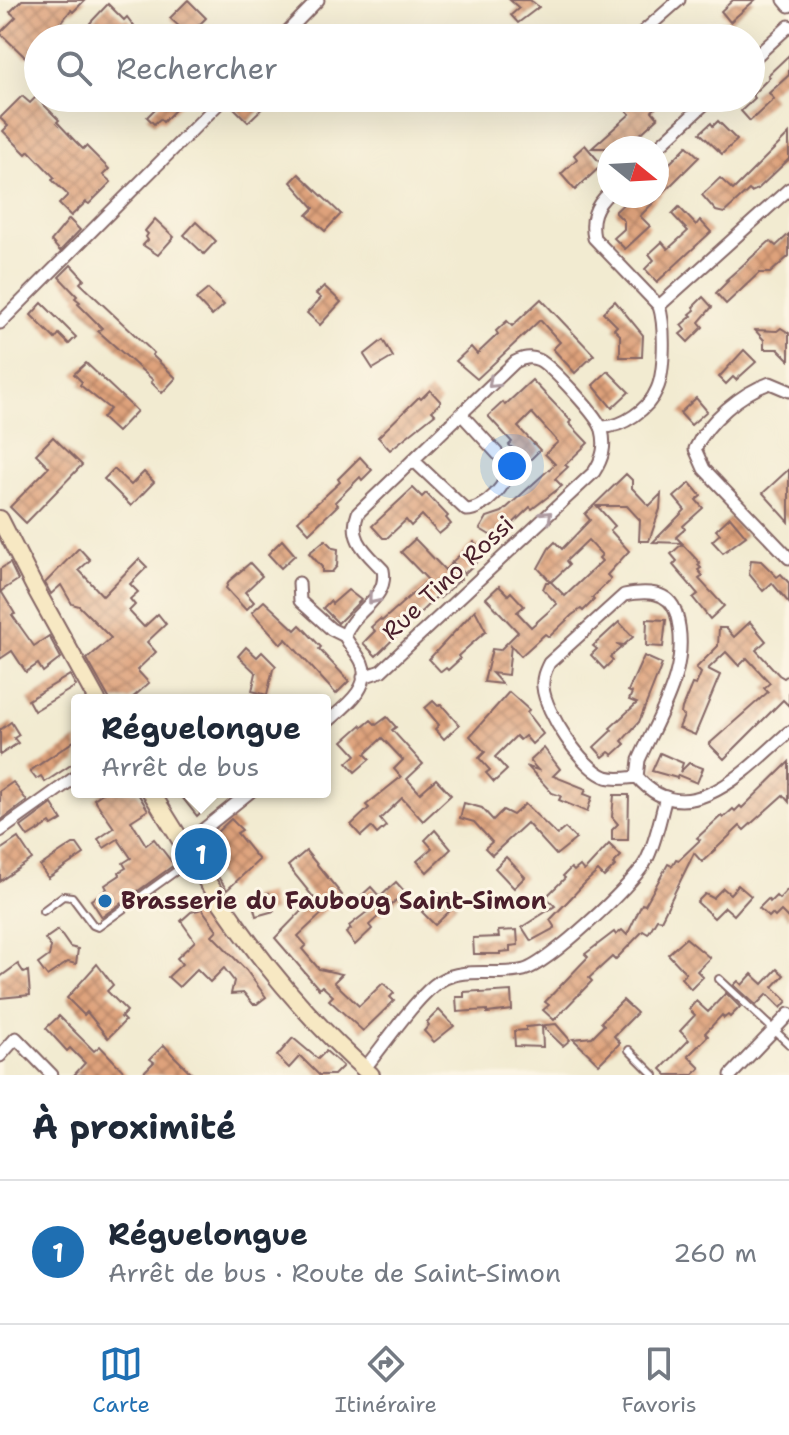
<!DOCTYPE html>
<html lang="fr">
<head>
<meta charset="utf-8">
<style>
	:root { --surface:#fff; --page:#f2f2f3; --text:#1f2937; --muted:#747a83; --line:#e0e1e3; --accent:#1f6fb2 }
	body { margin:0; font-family:"Shantell Sans",sans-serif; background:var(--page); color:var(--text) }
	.compass { position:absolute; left:597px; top:136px; width:72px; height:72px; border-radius:50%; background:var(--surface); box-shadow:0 8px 32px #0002; rotate:108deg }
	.you { position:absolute; left:512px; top:466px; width:28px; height:28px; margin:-20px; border:6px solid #fff; border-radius:50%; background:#1a73e8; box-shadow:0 0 0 12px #1a73e833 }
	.badge { display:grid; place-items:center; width:52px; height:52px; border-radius:50%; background:var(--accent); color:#fff; font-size:26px; font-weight:700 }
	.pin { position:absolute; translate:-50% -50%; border:4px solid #fff; box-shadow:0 2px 8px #0006 }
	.popup { position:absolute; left:71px; top:694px; width:260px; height:104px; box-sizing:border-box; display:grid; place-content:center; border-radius:8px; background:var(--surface); filter:drop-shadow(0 2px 6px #0005); font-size:26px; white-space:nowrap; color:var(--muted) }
	.popup b { font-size:30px; color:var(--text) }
	.popup::after { content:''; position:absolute; left:50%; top:100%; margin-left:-16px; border:16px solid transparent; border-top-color:var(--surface) }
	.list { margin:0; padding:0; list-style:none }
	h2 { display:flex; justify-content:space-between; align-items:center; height:104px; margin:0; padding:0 32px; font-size:34px }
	h2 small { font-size:26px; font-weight:400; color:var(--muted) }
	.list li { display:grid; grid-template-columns:52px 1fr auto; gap:24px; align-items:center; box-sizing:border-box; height:144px; padding:0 32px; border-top:2px solid var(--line) }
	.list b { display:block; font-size:30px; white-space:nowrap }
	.list p { margin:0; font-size:26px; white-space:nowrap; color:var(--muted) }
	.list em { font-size:26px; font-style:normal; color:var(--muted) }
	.icon { flex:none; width:44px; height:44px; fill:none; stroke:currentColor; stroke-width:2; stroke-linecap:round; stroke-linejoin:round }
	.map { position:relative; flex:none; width:789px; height:1075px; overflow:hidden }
	.search { position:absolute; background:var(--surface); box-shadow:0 8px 32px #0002; left:24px; right:24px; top:24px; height:88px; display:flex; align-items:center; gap:20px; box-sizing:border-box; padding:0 28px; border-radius:44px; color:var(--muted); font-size:30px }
	.sheet { height:248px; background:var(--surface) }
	nav { display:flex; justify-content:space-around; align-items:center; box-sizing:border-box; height:112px; border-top:2px solid var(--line); background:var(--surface); font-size:22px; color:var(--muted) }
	nav a { display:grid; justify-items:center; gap:4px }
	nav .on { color:var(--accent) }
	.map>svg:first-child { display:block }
</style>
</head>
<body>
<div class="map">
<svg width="789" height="1075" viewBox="0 0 789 1075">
	<defs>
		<pattern id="building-cross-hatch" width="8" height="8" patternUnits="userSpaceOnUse" patternTransform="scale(2)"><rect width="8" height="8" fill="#dea27b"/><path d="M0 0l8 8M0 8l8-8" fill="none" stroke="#b68365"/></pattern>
	</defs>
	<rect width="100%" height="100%" fill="#fcf5e5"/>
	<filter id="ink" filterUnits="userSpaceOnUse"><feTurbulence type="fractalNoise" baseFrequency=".0125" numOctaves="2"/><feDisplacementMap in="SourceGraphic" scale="16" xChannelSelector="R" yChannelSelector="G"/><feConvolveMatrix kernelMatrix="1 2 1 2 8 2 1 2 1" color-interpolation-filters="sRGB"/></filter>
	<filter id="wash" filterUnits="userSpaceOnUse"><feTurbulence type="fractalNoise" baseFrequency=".006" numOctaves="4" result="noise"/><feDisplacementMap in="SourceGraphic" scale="32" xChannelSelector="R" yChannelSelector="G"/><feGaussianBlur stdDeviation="1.8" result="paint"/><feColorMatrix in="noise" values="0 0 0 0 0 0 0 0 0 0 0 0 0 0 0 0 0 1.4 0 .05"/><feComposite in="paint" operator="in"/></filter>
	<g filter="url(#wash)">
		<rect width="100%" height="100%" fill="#f2ebd1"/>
		<g id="blocks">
			<!-- building -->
			<g fill="url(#building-cross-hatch)" fill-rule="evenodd">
				<path d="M22,0H85L73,12L71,10L49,38H38V46L26,58L0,33L16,17L10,12Z"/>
				<path d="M188,0L206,18L198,26L210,38H176L183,30L170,18Z"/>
				<path d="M510,0H530L539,7L518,23L511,15L519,8Z"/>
				<path d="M733,0H755L730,22L721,11Z"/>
				<path d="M108,4L124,20L127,17L143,38H105L90,23Z"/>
				<path d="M789,55V75L769,93L774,99L750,121L741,111L755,98L752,95L770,77L768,75Z"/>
				<path d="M22,96L30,103L36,97L59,120L57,122L75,141L83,149L86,146L109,169L103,175L111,182L89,204L86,202L71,216L59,204L68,195L52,180L55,178L29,151L26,154L3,131L8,126L0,118Z"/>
				<path d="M166,98H187L163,122L160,119L154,124L147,117Z"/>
				<path d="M232,98H273L248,122L230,104Z"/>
				<path d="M628,98H667L652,111L658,118L625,148H592L630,114L621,105Z"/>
				<path d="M718,121L737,140L722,154L700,133L711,123L713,126Z"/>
				<path d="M789,134V159L758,189L751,192L749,190L724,213L716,211L702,195L720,178L733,190Z"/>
				<path d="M585,145L602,165L575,190L561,174L577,159L574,155Z"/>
				<path d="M687,146L699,157L640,216L650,226L625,249L614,238L624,229V221L615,212L632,196H657V176Z"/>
				<path d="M299,174L341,214L325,231L307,215L314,208L291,182Z"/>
				<path d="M679,207L696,225L700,220L711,232L657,282L645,269L654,260L649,254L662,242L668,249L688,231L672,214Z"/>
				<path d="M69,219L80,230L60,251L51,241Z"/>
				<path d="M155,219L174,237L158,255L143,245L148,240L146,237L148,234L145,231Z"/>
				<path d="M196,222L216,241L204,254L184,235Z"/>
				<path d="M789,234V256L770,273H759L726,304L716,293L728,281L726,280L770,241L776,246Z"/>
				<path d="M71,265L84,279L80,283L154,353L152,355L176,378L162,393L151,382L153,380L98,331L102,328L78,304L80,302L75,298L77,296L59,277Z"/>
				<path d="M324,286L341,302L320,325L307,313L321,298L316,294Z"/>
				<path d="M208,289L224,305L212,316L196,299Z"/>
				<path d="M703,297L712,307L699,322L703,327L688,342L680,334L685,330L681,325L692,316L690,314L695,310L693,307Z"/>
				<path d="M541,299L594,355L575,373L553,349L560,342L540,320L477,379L456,361L471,347L477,354L498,334L496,331L507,321L512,326Z"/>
				<path d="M615,301L643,335L642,357H620V335L614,329L617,326L603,312Z"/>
				<path d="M42,303L76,337L69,344L59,334L55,339L31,315Z"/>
				<path d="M781,328L789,333V360L778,349H764V340L755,330L777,331Z"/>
				<path d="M383,340L393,357L373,369L364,355Z"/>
				<path d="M744,350L756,362L736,380L733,377L726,384L719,377Z"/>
				<path d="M86,363L137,411L117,432L102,418L110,409L80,385L82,382L74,374Z"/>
				<path d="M608,371L629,392L612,408L593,385Z"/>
				<path d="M532,380L571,421L569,423L588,443L565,465L568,467L555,479L562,486L532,509L530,507L505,531L490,535L480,529L487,517L502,512L555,464L545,454L558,442L532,413L518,427L540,450L525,465L514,453L516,451L509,445L512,442L488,416L503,402L505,405Z"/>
				<path d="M430,390L441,402L432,411L435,414L390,450L378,437L419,397L421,399Z"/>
				<path d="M696,398L707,411L691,425L680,413Z"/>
				<path d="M53,437L82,465L26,523L10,507L49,467L36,454Z"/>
				<path d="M360,457L372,470L362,480L360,477L335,502L338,505L309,533L298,521L340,482L338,479Z"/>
				<path d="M114,469L131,485L144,472L154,482L131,506L104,479Z"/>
				<path d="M789,469V522L763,493Z"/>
				<path d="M626,474L632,480V488L649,506L661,494L660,509L649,541H639L640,520L627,506H597L615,526L610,530L629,551L607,575L611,579L592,598L594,600L583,611L581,609L572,615L549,637L545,634L521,656L511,645L508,675L492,673L502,684L484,682L492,649L500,650L518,632L486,598L499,586L508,595L511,592L524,606L517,612L531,627L557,604L543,589L546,582H551L538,568L549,548L555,542L562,549L590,520L585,514ZM588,540L602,555L599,558L602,561L565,596L551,582L569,565L566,561Z"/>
				<path d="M690,483L701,496L696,500L703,508L683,526L685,529L676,537L682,543L653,542L685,510L674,497Z"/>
				<path d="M413,488L422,497L426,493L448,516L446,518L451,524L439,534L422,515L411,526L406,520L387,538H383L372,526Z"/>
				<path d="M730,517L746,536L723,553L712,541L720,534L716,530Z"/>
				<path d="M415,539L445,570L452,563L461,579L440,598L438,596L433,600L376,656L363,643L375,631L371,627L380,619L382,621L428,580L401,552Z"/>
				<path d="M282,540L295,555L281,568L268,554Z"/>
				<path d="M325,540L333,548L338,549L337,566L332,572H322V567L309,553Z"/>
				<path d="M474,542L485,554L464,574L452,562Z"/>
				<path d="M682,544L700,563L698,565L701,568L698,570L703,576L699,579L724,606L710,619L693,598L698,594L673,565L677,561L671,554Z"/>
				<path d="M79,548L90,560L79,570L103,596L139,559L147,567L130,584L138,592L130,599L135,605L129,611L144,627L158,614L166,624L147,642L156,652L137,670L149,683L130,700H110L87,659L111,638L79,606L72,604L61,585L51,594L45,583Z"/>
				<path d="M751,560L761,561L777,577L781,574L789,583V603L772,583L763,591L749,574Z"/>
				<path d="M10,563L18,580L1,591L15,614L12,615L34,646L49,636L61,658L43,672L38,664L26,672L12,651L0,659V569Z"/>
				<path d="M250,563L262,576L245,592L254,602L246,610L226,588L229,581Z"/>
				<path d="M348,590L361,600L338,623L323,608L330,601L332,604Z"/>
				<path d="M264,601L295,630L300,625L304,629L321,647L319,649L349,681L336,694L286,639L281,644L252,612Z"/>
				<path d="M475,610L486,631L458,656L460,659L448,670L446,668L441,672L429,659Z"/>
				<path d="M647,619L666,620L663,647L646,646Z"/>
				<path d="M619,622L633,637L624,645L616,644L622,647L610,657L613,660L604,669L591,655L597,649L593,646Z"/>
				<path d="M750,622L766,641L756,650L779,675L784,678L789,674V706L783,700L724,759L709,744L768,692L764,688L770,683L747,658L739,666L726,652L708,669L720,675L695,735L679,728L684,716L681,714L682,708L692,684L696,685L701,673L696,668L718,646L719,628H726L734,637Z"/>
				<path d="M246,647L257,657L262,652L276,666L273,669L267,695L252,691L256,673L238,656Z"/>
				<path d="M644,656L662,664L639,722L622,741L625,744L613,755L609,752L603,757L594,747L612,730L610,728L637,703L629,700L632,693L628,691Z"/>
				<path d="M70,675L76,686L34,711L28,700Z"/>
				<path d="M509,692L529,710L527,713L543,734L532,744L525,736L520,740L516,736L495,757L507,770L494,782L486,773L490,770L479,758L485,752L470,736Z"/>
				<path d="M433,701L438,706L441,704L459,725L444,739L435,729L439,725L425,708Z"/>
				<path d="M387,717L396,727L392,730L423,764L407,779L420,793L436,779L451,795L423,821L402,798L380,819L386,826L377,834L371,827L361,836L351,825L369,808L366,805L401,777L394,769L403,760L382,738L365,754L370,759L355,772L347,763L356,755L343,741L361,725L363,727L371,720L376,725Z"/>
				<path d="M11,722L19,735L14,738L18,743L0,755V730Z"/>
				<path d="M77,739V761L45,782L41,776L36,779L30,771Z"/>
				<path d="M544,748L560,769L553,776L586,789L584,794L592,797L587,812L559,800L561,796L552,793L528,767L538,770L530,761Z"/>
				<path d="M660,753L683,763L680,772L689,763L703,768L697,783L678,775L677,778L652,771Z"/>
				<path d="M789,762V802L783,795L744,830L740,826L702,862L694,853L661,920L657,919L648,934L643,931L615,960L612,957L589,978L592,981L554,1020L543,1010L549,1005L545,1002L588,957L585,954L614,932L616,935L622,930L627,935L642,904L645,905L668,864L672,866L676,859L679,860L700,840L697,838L721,816L723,818L733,809L735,811L740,806L742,808Z"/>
				<path d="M13,782L27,801L0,821V791Z"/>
				<path d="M104,792H137L148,810L131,821L146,845L154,839L174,865L102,917L91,900L107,889L105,885L120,875L119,872L126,868L123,863L131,858L118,839L104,848L98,839L114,828L94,799Z"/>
				<path d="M178,792H199L210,804L197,816Z"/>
				<path d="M614,795H629L628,840H612V830L618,824L612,817Z"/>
				<path d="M464,803L482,808L493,820L503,810L513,815L525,804L557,835L565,828L576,839L556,855L527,823L492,855L485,848L492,842L474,822L460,818Z"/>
				<path d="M52,804L62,820L52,826L50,823L28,837L21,827Z"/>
				<path d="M231,819L242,830L237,833L259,860L227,890L199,849Z"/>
				<path d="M435,830L451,849L427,872L417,861L432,848L425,840Z"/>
				<path d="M18,838L32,859L0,881V850Z"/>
				<path d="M73,844H77L84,854L48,878L40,866Z"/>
				<path d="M609,844L621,856L613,864L615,866L604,877L598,871L585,883L550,920L555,928L531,941L522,927L555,906L546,897L565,878L563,876L571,868L574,871L580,866L584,871Z"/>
				<path d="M306,851L342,895L298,936L306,945L302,949L319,969L342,974L334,982L359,1006L383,983L394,993L390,997L394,1001L363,1031L329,1000L333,996L322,986L319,989L275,938L314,898L288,866Z"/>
				<path d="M506,857L525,877L514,888L495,868Z"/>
				<path d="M396,882L405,892L369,925L372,929L355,945L346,933L351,929L349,926L372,908L361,896L371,887L380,897Z"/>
				<path d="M738,885L751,896L734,915L725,907L714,918L697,902L705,894L713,898L723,888L730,894Z"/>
				<path d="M789,888V919L781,911L775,917L772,914L769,917L759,908L768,899L770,902L776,896L779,899Z"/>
				<path d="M269,893L274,911L256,916L251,897Z"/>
				<path d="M448,895L457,904L435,925L422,912L437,896L442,901Z"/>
				<path d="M202,909L217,930L212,935L246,970L266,997L257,1004H253L244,993L231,994L234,981L224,968L210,982L197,969L179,987L168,977L182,964L177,958L195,941L181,921L191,912Z"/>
				<path d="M58,930L70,947L78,949L76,964L68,962L47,976L38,964L49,956L51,947L45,939Z"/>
				<path d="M517,930L518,945L510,946V951L500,952V954H474L473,938L499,937L498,931Z"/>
				<path d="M686,938L710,958L697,971L703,977L691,989L681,978L686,973L668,954Z"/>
				<path d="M18,964L24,973L28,971L30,995L0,998V977Z"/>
				<path d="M97,964L113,985L107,991L127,1011L121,1017L125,1021L108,1038L87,1012L84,1015L67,998Z"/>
				<path d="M777,969L784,975L773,987L787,1001L781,1008L767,994L756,1005L734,985L738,981L742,985L752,974L763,984Z"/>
				<path d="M480,991V993L511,991L512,1010L487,1013V1010L457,1012L456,997H464V992Z"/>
				<path d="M726,993L740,1007L730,1017L728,1015L724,1018L722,1015L705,1033L708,1036L688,1056L700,1068L693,1075H667L661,1069L689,1040L680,1031L695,1015L689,1009L696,1001L708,1012Z"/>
				<path d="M623,1000L637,1013L614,1036L620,1043L599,1064L573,1039L592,1037L604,1025L601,1022Z"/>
				<path d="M439,1010L454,1026L434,1042L424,1031L429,1025L427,1022Z"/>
				<path d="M59,1016L94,1051L100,1046L127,1075H74L85,1063L70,1048L67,1051L46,1028Z"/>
				<path d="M556,1024L570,1040L563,1046L542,1026L543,1047L515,1046L514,1031L526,1030V1027Z"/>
				<path d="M293,1038L318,1059L326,1051L343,1066L334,1075H319L300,1056L289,1068L277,1056Z"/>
				<path d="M164,1045L173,1055L193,1075H141L154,1062L150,1059Z"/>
			</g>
		</g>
	</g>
	<g filter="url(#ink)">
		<use href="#blocks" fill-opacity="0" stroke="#856665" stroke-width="2"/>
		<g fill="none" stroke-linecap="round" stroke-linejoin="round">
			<!-- lane casing -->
			<g stroke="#856665" stroke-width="10">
				<g id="lane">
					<path d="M43,911L63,896L72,897L93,925L98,927L190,861"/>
					<path d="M719,979L789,1044"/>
					<path d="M629,1050L654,1075"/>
				</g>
			</g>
			<!-- street casing -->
			<g stroke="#856665" stroke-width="15">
				<g id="street">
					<path d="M784,0L789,6"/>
					<path d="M281,38L318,0"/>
					<path d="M636,38L679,0"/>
					<path d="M751,61L789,26"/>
					<path d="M657,148L711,98"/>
					<path d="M659,306L789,189"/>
					<path d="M0,323L224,98"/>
					<path d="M789,391L770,383C741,393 708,421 695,449L704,469L789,558"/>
					<path d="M601,427C622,428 649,409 657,389C665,372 665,324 659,306L594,238C590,219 595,206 609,193"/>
					<path d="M413,460L466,510C483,511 511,483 508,465L461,414"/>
					<path d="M299,583L300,601L331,629L345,636"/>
					<path d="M325,724C341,709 373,689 362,663C358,653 349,646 345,636C352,610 389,600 383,570C366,552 348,539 358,513L515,362C523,358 530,356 539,360C552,367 598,416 602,430C606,446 603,458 594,472L381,671L363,677"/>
					<path d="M637,777L639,760C660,713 692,667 676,613C669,590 645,591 624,595L549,663C545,671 542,678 543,687C545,712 582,768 606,777C616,780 627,778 637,777C688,836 749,767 789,732"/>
					<path d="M0,831L77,776"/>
					<path d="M184,845L250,792"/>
					<path d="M0,1056L16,1038L52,1075"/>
					<path d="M364,1069C383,1047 417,995 440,981C464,966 497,977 524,970C549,963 633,885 646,861C656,842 660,818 666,797"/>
					<path d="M731,1075L789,1014"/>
				</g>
			</g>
			<!-- secondary casing -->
			<g stroke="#856665" stroke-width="20">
				<g id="secondary">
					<path d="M0,519L34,586L97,700"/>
					<path d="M151,792C217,901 274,990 371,1075"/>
				</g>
			</g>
			<!-- lane -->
			<use href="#lane" stroke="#fff" stroke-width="6"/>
			<!-- street -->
			<use href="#street" stroke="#fff" stroke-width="11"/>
			<!-- secondary -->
			<use href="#secondary" stroke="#f7e8c3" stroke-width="16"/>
		</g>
		<!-- one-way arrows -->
		<defs><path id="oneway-chevron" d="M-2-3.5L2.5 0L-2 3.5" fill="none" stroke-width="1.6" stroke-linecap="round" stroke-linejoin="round" transform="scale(2)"/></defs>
		<g stroke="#ae9aa0">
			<use href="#oneway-chevron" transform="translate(493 383) rotate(136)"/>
			<use href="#oneway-chevron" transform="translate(547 516) rotate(-43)"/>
			<use href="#oneway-chevron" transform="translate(373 599) rotate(130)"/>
		</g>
	</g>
	<!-- markers -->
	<circle fill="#1f6fb2" stroke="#fcf5e5" stroke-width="3" cx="105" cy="901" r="8"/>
	<g text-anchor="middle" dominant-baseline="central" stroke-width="6" stroke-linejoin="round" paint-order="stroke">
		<!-- street labels -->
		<g font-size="24" fill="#4a1f2b" stroke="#fcf5e5">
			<text transform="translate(448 578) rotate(-43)">Rue Tino Rossi</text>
		</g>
		<!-- poi labels -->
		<g font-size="24" font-weight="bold" fill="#4a1f2b" stroke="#fcf5e5" text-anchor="start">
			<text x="121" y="901">Brasserie du Fauboug Saint-Simon</text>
		</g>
	</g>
</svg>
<svg class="compass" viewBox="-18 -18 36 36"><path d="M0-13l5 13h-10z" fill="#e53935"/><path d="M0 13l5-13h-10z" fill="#747a83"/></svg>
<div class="you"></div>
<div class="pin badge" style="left:201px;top:854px">1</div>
<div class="popup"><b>Réguelongue</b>Arrêt de bus</div>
<div class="search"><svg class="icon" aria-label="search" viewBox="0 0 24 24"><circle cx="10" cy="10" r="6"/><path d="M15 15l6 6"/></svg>Rechercher</div>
</div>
<section class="sheet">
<h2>À proximité<small></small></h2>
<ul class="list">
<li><span class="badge">1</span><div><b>Réguelongue</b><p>Arrêt de bus · Route de Saint-Simon</p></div><em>260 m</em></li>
</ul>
</section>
<nav>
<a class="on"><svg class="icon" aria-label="map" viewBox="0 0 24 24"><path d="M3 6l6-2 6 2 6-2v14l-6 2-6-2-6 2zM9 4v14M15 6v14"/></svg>Carte</a>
<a><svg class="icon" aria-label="directions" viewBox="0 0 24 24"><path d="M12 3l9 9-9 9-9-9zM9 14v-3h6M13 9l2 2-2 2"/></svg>Itinéraire</a>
<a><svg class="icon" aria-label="saved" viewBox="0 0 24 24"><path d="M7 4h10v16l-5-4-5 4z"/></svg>Favoris</a>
</nav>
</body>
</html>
